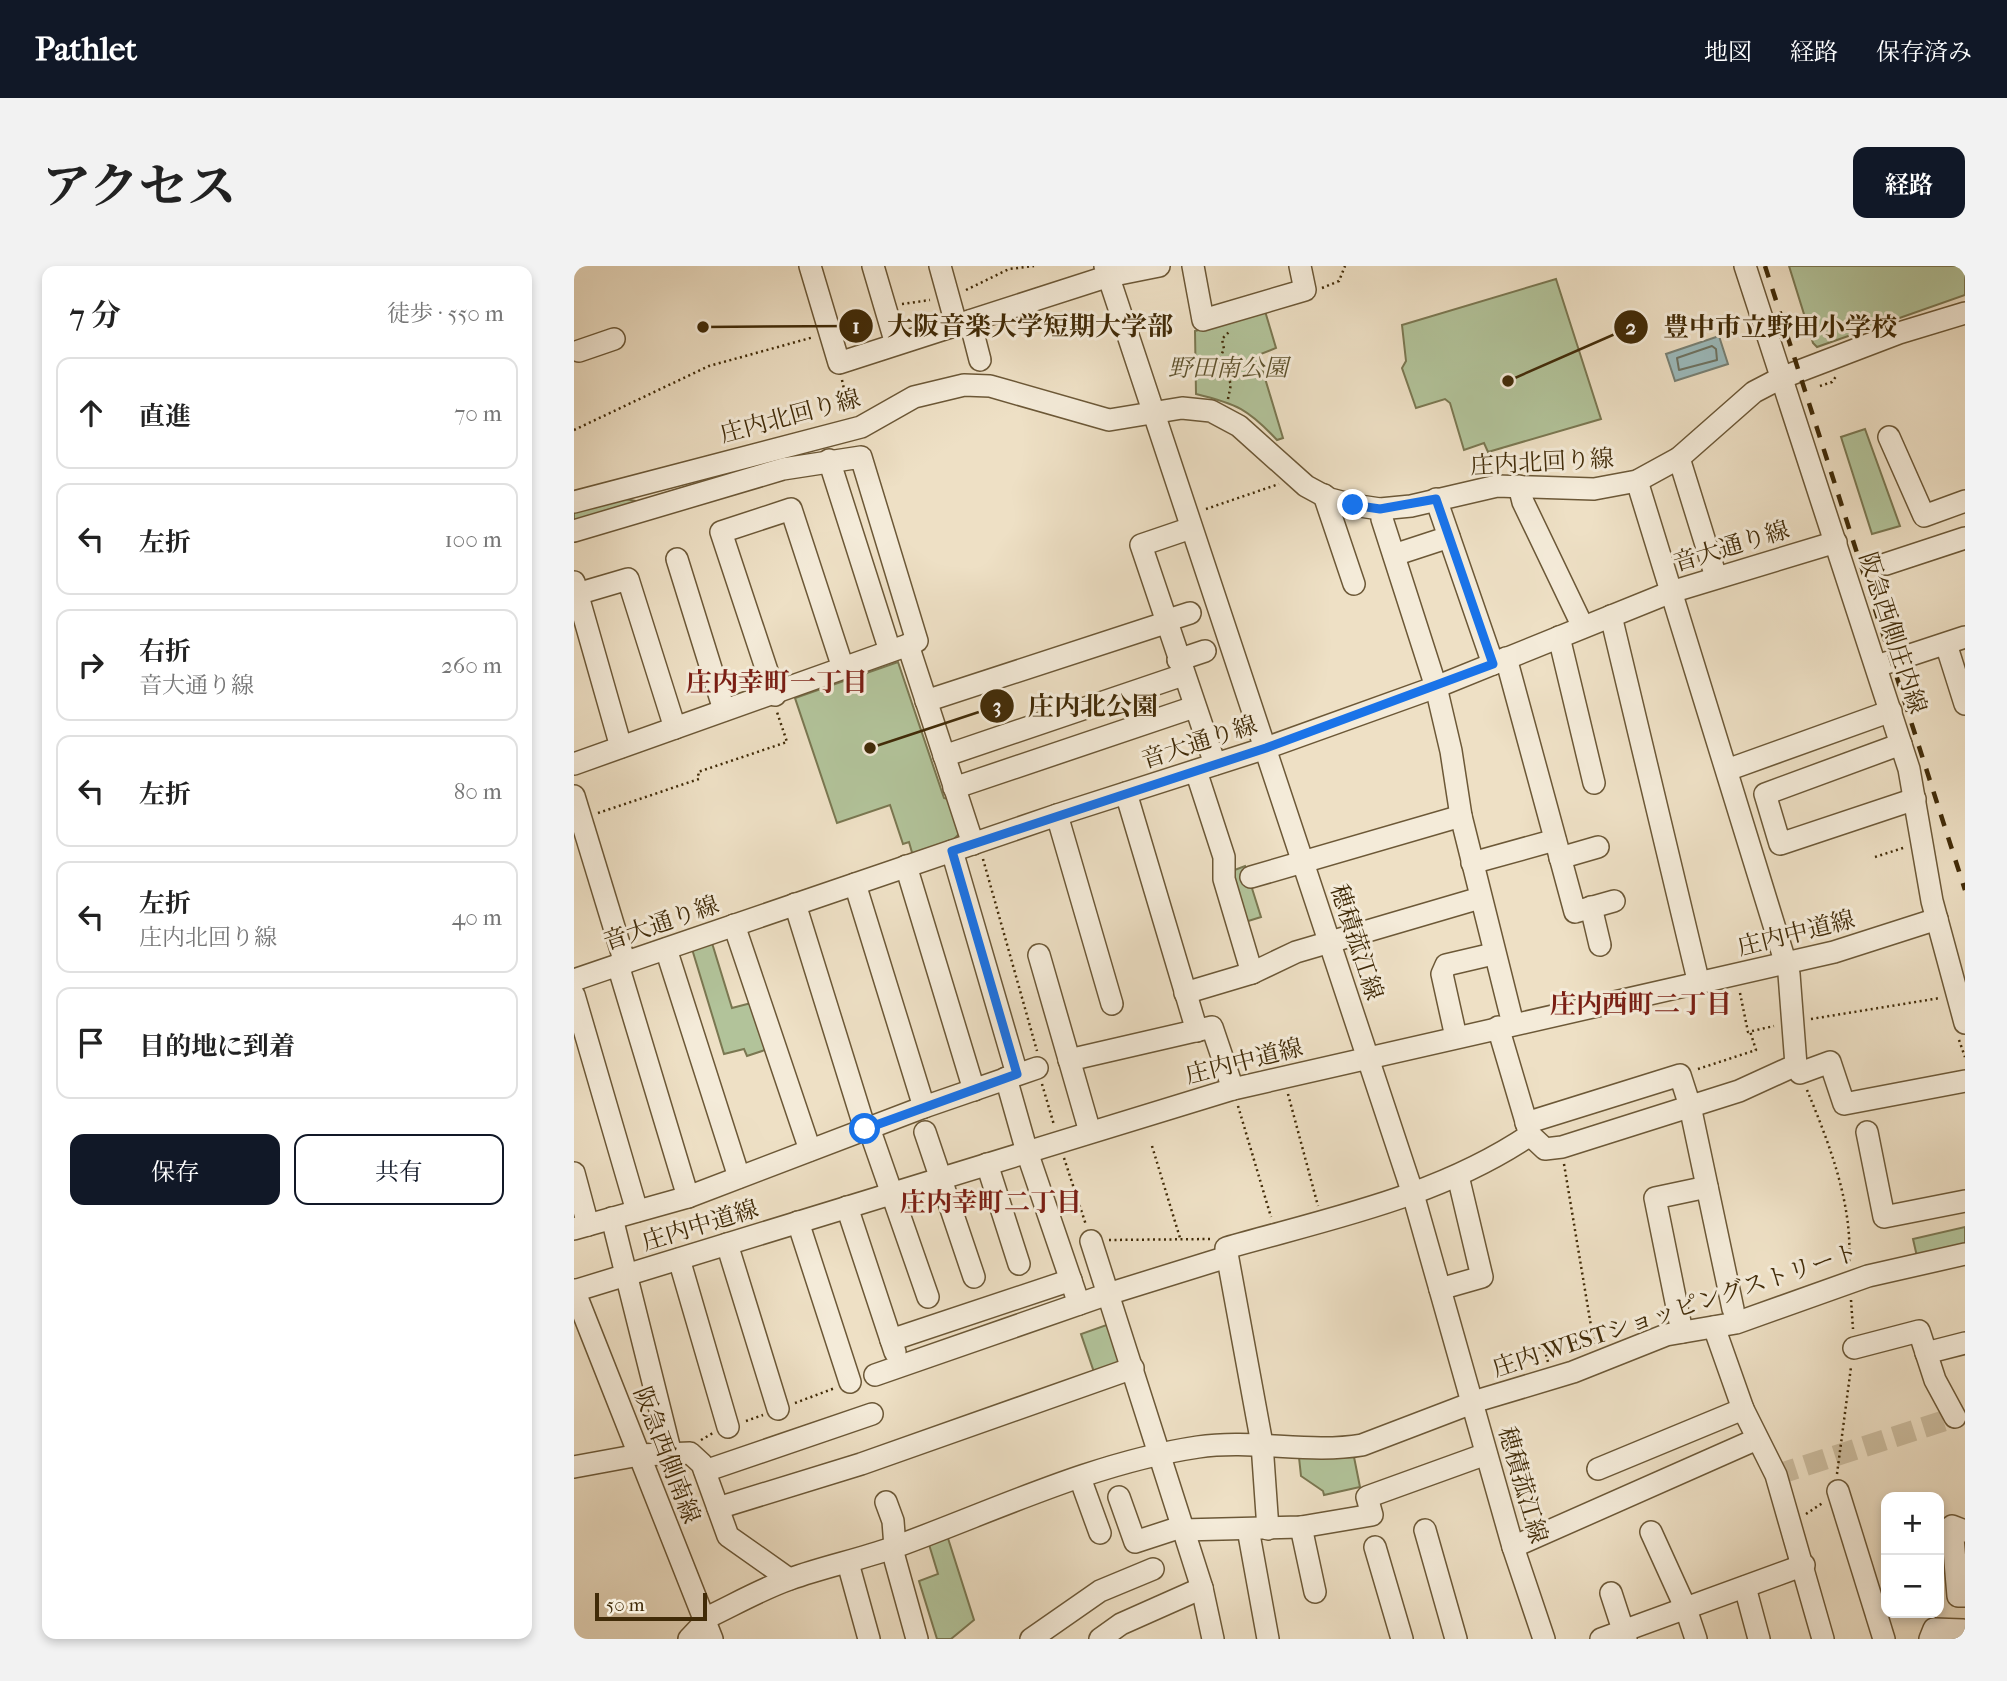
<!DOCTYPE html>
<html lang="ja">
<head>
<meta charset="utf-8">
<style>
	:root { --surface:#fff; --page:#f2f2f2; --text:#222; --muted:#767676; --line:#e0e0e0; --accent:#111827 }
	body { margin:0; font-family:"IM FELL French Canon","Noto Serif JP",serif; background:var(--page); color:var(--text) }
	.controls { position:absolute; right:21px; bottom:21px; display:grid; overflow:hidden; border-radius:14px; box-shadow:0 4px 10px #0003 }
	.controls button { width:63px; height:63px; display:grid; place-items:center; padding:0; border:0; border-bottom:2px solid var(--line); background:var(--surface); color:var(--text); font:35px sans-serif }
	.scale { position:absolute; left:21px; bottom:18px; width:112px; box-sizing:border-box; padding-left:7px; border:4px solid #412b08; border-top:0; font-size:19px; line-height:24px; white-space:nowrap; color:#412b08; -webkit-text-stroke:5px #f4ebd9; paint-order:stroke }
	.stop { position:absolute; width:21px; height:21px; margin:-16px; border:5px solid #1a73e8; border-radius:50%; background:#fff }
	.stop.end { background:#1a73e8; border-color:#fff; box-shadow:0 2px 7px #0008 }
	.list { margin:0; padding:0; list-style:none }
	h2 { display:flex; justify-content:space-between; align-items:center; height:91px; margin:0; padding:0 28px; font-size:30px }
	h2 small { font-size:23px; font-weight:400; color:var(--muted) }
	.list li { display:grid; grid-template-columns:46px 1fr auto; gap:21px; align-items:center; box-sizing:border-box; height:112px; margin:0 14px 14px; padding:0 14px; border:2px solid var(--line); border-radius:14px }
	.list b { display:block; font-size:26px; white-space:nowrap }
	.list p { margin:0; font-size:23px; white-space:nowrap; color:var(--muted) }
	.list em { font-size:23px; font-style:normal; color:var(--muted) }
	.actions { display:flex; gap:14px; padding:21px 28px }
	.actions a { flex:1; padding:16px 0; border:2px solid var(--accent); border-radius:14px; text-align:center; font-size:24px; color:var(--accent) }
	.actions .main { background:var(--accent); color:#fff }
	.icon { flex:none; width:38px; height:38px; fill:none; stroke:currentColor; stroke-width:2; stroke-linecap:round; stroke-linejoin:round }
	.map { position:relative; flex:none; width:1391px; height:1373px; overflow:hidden; border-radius:14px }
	header { display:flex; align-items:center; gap:42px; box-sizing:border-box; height:98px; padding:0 35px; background:var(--accent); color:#fff }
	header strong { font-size:33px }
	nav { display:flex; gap:38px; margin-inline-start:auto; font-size:24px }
	.intro { display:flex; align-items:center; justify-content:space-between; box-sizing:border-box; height:168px; padding:0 42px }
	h1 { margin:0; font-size:49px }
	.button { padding:18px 32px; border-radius:14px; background:var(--accent); color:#fff; font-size:24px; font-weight:700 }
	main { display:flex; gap:42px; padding:0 42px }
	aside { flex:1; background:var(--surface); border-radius:14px; box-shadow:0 4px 10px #0003 }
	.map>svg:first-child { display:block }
</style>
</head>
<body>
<header>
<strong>Pathlet</strong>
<nav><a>地図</a><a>経路</a><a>保存済み</a></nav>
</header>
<div class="intro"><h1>アクセス</h1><a class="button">経路</a></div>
<main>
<aside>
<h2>7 分<small>徒歩 · 550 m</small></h2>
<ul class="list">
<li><svg class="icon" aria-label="ahead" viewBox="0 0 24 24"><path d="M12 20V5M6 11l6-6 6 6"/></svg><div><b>直進</b></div><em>70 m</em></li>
<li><svg class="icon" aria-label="left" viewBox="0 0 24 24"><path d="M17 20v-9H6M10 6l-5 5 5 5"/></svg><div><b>左折</b></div><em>100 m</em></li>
<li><svg class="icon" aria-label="right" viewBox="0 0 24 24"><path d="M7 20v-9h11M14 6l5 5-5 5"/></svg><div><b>右折</b><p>音大通り線</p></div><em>260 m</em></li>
<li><svg class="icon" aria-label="left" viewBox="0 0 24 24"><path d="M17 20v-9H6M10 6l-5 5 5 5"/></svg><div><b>左折</b></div><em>80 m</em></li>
<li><svg class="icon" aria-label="left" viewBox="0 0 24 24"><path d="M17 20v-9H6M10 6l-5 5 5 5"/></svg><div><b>左折</b><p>庄内北回り線</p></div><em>40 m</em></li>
<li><svg class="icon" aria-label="arrive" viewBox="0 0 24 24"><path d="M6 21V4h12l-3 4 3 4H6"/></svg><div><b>目的地に到着</b></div></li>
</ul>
<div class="actions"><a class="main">保存</a><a>共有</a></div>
</aside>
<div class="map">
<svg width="1391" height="1373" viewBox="0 0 1391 1373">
	<rect width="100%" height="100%" fill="#eee0c5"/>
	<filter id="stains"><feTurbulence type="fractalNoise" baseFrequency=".00286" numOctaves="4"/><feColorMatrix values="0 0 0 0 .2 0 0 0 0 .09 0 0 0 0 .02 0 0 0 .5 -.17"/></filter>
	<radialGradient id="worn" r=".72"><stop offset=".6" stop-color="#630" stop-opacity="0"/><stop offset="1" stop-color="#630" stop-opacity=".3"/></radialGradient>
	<!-- green -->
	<g fill="#b2c39a" stroke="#7a7751" stroke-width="2">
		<path d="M1215,0H1391V29L1243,81L1239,77Z"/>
		<path d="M982,13L1027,153L914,186L910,177L890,184L876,137L871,133L842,142L828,102L832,95L828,59Z"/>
		<path d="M691,45L702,82L684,89L709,172L703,174C674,143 663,138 622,128L621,65Z"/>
		<path d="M1291,163L1326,260L1298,268L1267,171Z"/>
		<path d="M41,231L67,236L0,260V243Z"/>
		<path d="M324,396L370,532L377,534L388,565L376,577L339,590L335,576L329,578L316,539L263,557L221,432Z"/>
		<path d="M671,600L687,651L668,657L658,605Z"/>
		<path d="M138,677L158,742L181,736L197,782L173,790L170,783L150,788L118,683Z"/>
		<path d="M1391,961V984L1344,995L1339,973Z"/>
		<path d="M541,1056L553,1093L521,1109L507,1068Z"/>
		<path d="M724,1182L779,1186L786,1221L750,1229L749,1225L727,1210Z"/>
		<path d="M372,1266L400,1354L377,1373H363L345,1315L364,1308L353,1272Z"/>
	</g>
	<!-- water -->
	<path fill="#9cbbbd" stroke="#788175" stroke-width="2" d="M1145,70L1154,98L1101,115L1092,88Z"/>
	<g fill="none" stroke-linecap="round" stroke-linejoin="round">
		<!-- shore -->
		<path stroke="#6e7362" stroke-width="2" d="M1138,80L1142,83L1143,94L1105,104L1103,92Z"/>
		<!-- minor-tunnel -->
		<path stroke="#cbbc9f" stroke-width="21" stroke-dasharray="21 10" stroke-linecap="butt" d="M1202,1209L1391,1148"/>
		<!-- minor casing -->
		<g stroke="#6c5837" stroke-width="24">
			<g id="minor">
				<path d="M236,0L265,97L535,10L585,0"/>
				<path d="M299,0L322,78"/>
				<path d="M366,0L382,58"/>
				<path d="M531,0L839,928L939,1281L970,1373"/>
				<path d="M619,0L629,54L731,24L726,0"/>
				<path d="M1171,0L1335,503L1358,635L1391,757"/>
				<path d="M396,55L406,94"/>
				<path d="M5,85L40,73"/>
				<path d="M1315,171L1350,250L1391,235"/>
				<path d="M1105,192L1142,311"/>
				<path d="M255,194L316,385"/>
				<path d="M945,220L949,236L1009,361"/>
				<path d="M750,229L780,318"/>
				<path d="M862,233L919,398"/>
				<path d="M0,236L287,161L340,131L390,119L416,120L535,154L608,142L637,145L665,160L732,220L756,233L779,239L806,243L837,240L923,220L1020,223L1063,215L1105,192L1180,126L1207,112L1325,67L1391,47"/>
				<path d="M808,253L862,421L877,485L887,550L939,758"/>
				<path d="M617,262L567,279L641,498"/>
				<path d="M0,265L209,203L287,191L343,375L334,379"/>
				<path d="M820,289L875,271"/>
				<path d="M103,293L150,444"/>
				<path d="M1312,298L1391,272"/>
				<path d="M0,316L47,481"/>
				<path d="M3,328L54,313L101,462"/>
				<path d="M1037,350L1125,718"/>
				<path d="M591,355L616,347"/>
				<path d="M985,371L1020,517"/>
				<path d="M1372,378L1391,438"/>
				<path d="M932,392L1001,646L1040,635"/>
				<path d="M604,394L631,385"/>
				<path d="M1303,400L1391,371"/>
				<path d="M201,429L147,266L217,243L269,402"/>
				<path d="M352,435L591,357"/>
				<path d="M1327,478L1191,528L1206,578L1341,533"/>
				<path d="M370,490L609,409"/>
				<path d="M0,498L334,379L399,578"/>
				<path d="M1153,504L1317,445"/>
				<path d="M622,505L650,591V613L678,707"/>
				<path d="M380,522L620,441"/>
				<path d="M552,527L623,765"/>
				<path d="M0,530L51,697"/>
				<path d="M483,549L538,738"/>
				<path d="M378,585L443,808"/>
				<path d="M986,592L1024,581"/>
				<path d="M898,597L981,574"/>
				<path d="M332,600L400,824"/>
				<path d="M677,611L887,550"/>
				<path d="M281,618L350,841"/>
				<path d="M221,638L291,863"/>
				<path d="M1017,641L1026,679"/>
				<path d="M160,659L236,884"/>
				<path d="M92,683L165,911"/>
				<path d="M465,689L516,866"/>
				<path d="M44,699L114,931"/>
				<path d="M0,714L483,549L692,482L862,421L1097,326L1262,276"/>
				<path d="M611,727L678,707L722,686L906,632"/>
				<path d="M0,729L63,945"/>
				<path d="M882,771L868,708L872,699L919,688"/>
				<path d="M495,794L638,761L659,823"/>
				<path d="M1226,807L1256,796L1270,838L1391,815"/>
				<path d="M432,812L453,886L505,1038"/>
				<path d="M952,857L1106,809L1116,840L1159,1043"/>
				<path d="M295,862L354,1031"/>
				<path d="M351,866L400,1011"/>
				<path d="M1293,866L1310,951L1391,935"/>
				<path d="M956,869L971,883L988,881L1165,825L1222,799L1215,708L1063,215"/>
				<path d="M413,898L445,998"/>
				<path d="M0,907L14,959"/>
				<path d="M273,941L321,1086"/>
				<path d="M38,952L97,1188"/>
				<path d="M224,956L276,1116"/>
				<path d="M0,963L114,931L350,841L463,802"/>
				<path d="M517,975L628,1322L639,1373"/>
				<path d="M153,978L204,1143"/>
				<path d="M105,993L154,1161"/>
				<path d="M866,1023L908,1011L884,910"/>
				<path d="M0,1024L138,1373"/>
				<path d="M0,1025L659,823L1260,686L1363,653"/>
				<path d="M1140,1061L1169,1143L1202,1209L1249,1373"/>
				<path d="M1108,1066L1081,932L1133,921"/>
				<path d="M317,1074L497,1014"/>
				<path d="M1280,1082L1345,1065L1361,1114L1381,1151"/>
				<path d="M1352,1087L1391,1077"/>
				<path d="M301,1109L534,1028L653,991"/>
				<path d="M909,1133L999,1106L1092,1069L1162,1057L1294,1010L1391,988"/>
				<path d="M0,1201L65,1189L116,1187L128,1198L154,1270L215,1313"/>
				<path d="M1024,1203L1169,1143"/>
				<path d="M131,1205L298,1148"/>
				<path d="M506,1212L526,1267"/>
				<path d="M1264,1225L1310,1373"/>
				<path d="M545,1231L561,1276L607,1261"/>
				<path d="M312,1236L319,1255L321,1281"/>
				<path d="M144,1242L287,1198L559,1102"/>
				<path d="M727,1261L741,1326"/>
				<path d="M674,1263L694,1373"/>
				<path d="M694,1263L688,1178L652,982C757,952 864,931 956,869L924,761"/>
				<path d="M608,1264L727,1261L798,1249L793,1231L912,1188"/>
				<path d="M851,1264L882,1373"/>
				<path d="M1391,1265L1378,1260L1384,1330H1391"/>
				<path d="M1077,1266L1112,1343L1122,1373"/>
				<path d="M801,1281L828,1373"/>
				<path d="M939,1281L1183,1173"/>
				<path d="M318,1283L343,1373"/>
				<path d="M274,1297L295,1373"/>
				<path d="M1171,1321L1185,1373"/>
				<path d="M1037,1327L1052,1373"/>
				<path d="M130,1353C158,1340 187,1323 216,1313C249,1301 284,1294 318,1282C418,1246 517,1197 624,1181C679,1173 735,1188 788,1179L898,1137"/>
				<path d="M115,1373L131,1356"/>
				<path d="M457,1373L526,1325L579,1303"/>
				<path d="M526,1373L547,1358L628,1322"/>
				<path d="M1027,1373L1230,1299"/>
				<path d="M1356,1373L1360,1363L1389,1364"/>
			</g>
		</g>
		<!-- path -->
		<g stroke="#412b08" stroke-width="2.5" stroke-dasharray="2 3.5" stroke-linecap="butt">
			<path d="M748,22L765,15L771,0"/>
			<path d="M392,24L435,3L460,0"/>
			<path d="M328,38L356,34"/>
			<path d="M271,55L294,47"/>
			<path d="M268,114L275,146"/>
			<path d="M1246,120L1258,116L1263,109"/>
			<path d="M654,133L657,118L645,94L650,83L648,73L656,65"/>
			<path d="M0,164L135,100L240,71"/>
			<path d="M632,243L705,218"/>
			<path d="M24,547L125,513L124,506L213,476L203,446"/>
			<path d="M1301,591L1332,581"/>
			<path d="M409,593L463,785"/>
			<path d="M1166,727L1174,766L1200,760"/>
			<path d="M1237,753L1366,732"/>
			<path d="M1385,774L1391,791"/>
			<path d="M1124,803L1182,784L1176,765"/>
			<path d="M468,818L480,859"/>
			<path d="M1233,824C1255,877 1279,938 1275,997"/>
			<path d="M714,828L744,940"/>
			<path d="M664,840L697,951"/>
			<path d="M578,880L606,972"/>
			<path d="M490,892L512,959"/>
			<path d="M990,898L1020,1078"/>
			<path d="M535,974L637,973"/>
			<path d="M1277,1034L1279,1063"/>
			<path d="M969,1078L974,1096"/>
			<path d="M943,1087L980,1078"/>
			<path d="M221,1137L261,1122"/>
			<path d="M172,1155L189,1149"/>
			<path d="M127,1174L139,1167"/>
			<path d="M1263,1208L1277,1101"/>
			<path d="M1232,1248L1250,1236"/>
		</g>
		<!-- minor -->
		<use href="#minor" stroke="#f4ebd9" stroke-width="21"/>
		<!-- rail -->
		<path stroke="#412b08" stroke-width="4.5" stroke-dasharray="12 12" stroke-linecap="butt" d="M1191,0L1391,624"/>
	</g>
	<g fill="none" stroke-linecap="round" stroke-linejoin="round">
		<!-- route -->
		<path stroke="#1a73e8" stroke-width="9" d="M291,863L443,808L378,585L692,482L919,398L862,233L806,243L779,239"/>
	</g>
	<g text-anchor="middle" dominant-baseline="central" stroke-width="6" stroke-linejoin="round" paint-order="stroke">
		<!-- park labels -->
		<g font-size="24" font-style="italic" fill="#5d512c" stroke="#f4ebd9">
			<text x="654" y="102">野田南公園</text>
		</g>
		<!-- street labels -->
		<g font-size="24" fill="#412b08" stroke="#f4ebd9">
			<text transform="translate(216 150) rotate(-15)">庄内北回り線</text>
			<text transform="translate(968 196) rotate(-3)">庄内北回り線</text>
			<text transform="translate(1157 280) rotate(-17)">音大通り線</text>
			<text transform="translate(1319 367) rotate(72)">阪急西側庄内線</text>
			<text transform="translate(625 476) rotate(-18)">音大通り線</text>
			<text transform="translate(87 657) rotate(-19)">音大通り線</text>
			<text transform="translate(1222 667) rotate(-14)">庄内中道線</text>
			<text transform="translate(783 676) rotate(72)">穂積菰江線</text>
			<text transform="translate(670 795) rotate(-14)">庄内中道線</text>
			<text transform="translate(126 959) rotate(-17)">庄内中道線</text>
			<text transform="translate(1101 1044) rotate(-18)">庄内 WESTショッピングストリート</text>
			<text transform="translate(93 1189) rotate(69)">阪急西側南線</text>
			<text transform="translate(949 1219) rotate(74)">穂積菰江線</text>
		</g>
		<!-- neighbourhood labels -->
		<g font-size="26" font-weight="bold" fill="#7a1f14" stroke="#f4ebd9">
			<text x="203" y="416">庄内幸町一丁目</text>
			<text x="1067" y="738">庄内西町二丁目</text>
			<text x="417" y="936">庄内幸町二丁目</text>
		</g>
	</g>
	<!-- callouts -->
	<path fill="none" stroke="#412b08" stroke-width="2.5" d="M129 61L282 60M934 115L1057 61M296 482L423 440"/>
	<g fill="#412b08" stroke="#f4ebd9" stroke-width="2.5">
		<circle cx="129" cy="61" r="7"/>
		<circle cx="934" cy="115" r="7"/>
		<circle cx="296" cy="482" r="7"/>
		<circle cx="282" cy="60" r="18"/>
		<circle cx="1057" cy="61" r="18"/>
		<circle cx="423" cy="440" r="18"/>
	</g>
	<g font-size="21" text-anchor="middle" font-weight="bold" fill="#fff">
		<text x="282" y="67">1</text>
		<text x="1057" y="68">2</text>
		<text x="423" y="447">3</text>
	</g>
	<g font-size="26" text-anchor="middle" font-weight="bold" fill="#412b08" stroke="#f4ebd9" stroke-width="6" stroke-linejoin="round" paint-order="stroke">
		<text x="456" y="69">大阪音楽大学短期大学部</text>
		<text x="1206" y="70">豊中市立野田小学校</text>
		<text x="519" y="449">庄内北公園</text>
	</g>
	<rect width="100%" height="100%" filter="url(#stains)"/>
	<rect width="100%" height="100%" fill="url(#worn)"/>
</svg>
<div class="controls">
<button>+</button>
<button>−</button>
</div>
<div class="scale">50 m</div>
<div class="stop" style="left:291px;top:863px"></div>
<div class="stop end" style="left:779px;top:239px"></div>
</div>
</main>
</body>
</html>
